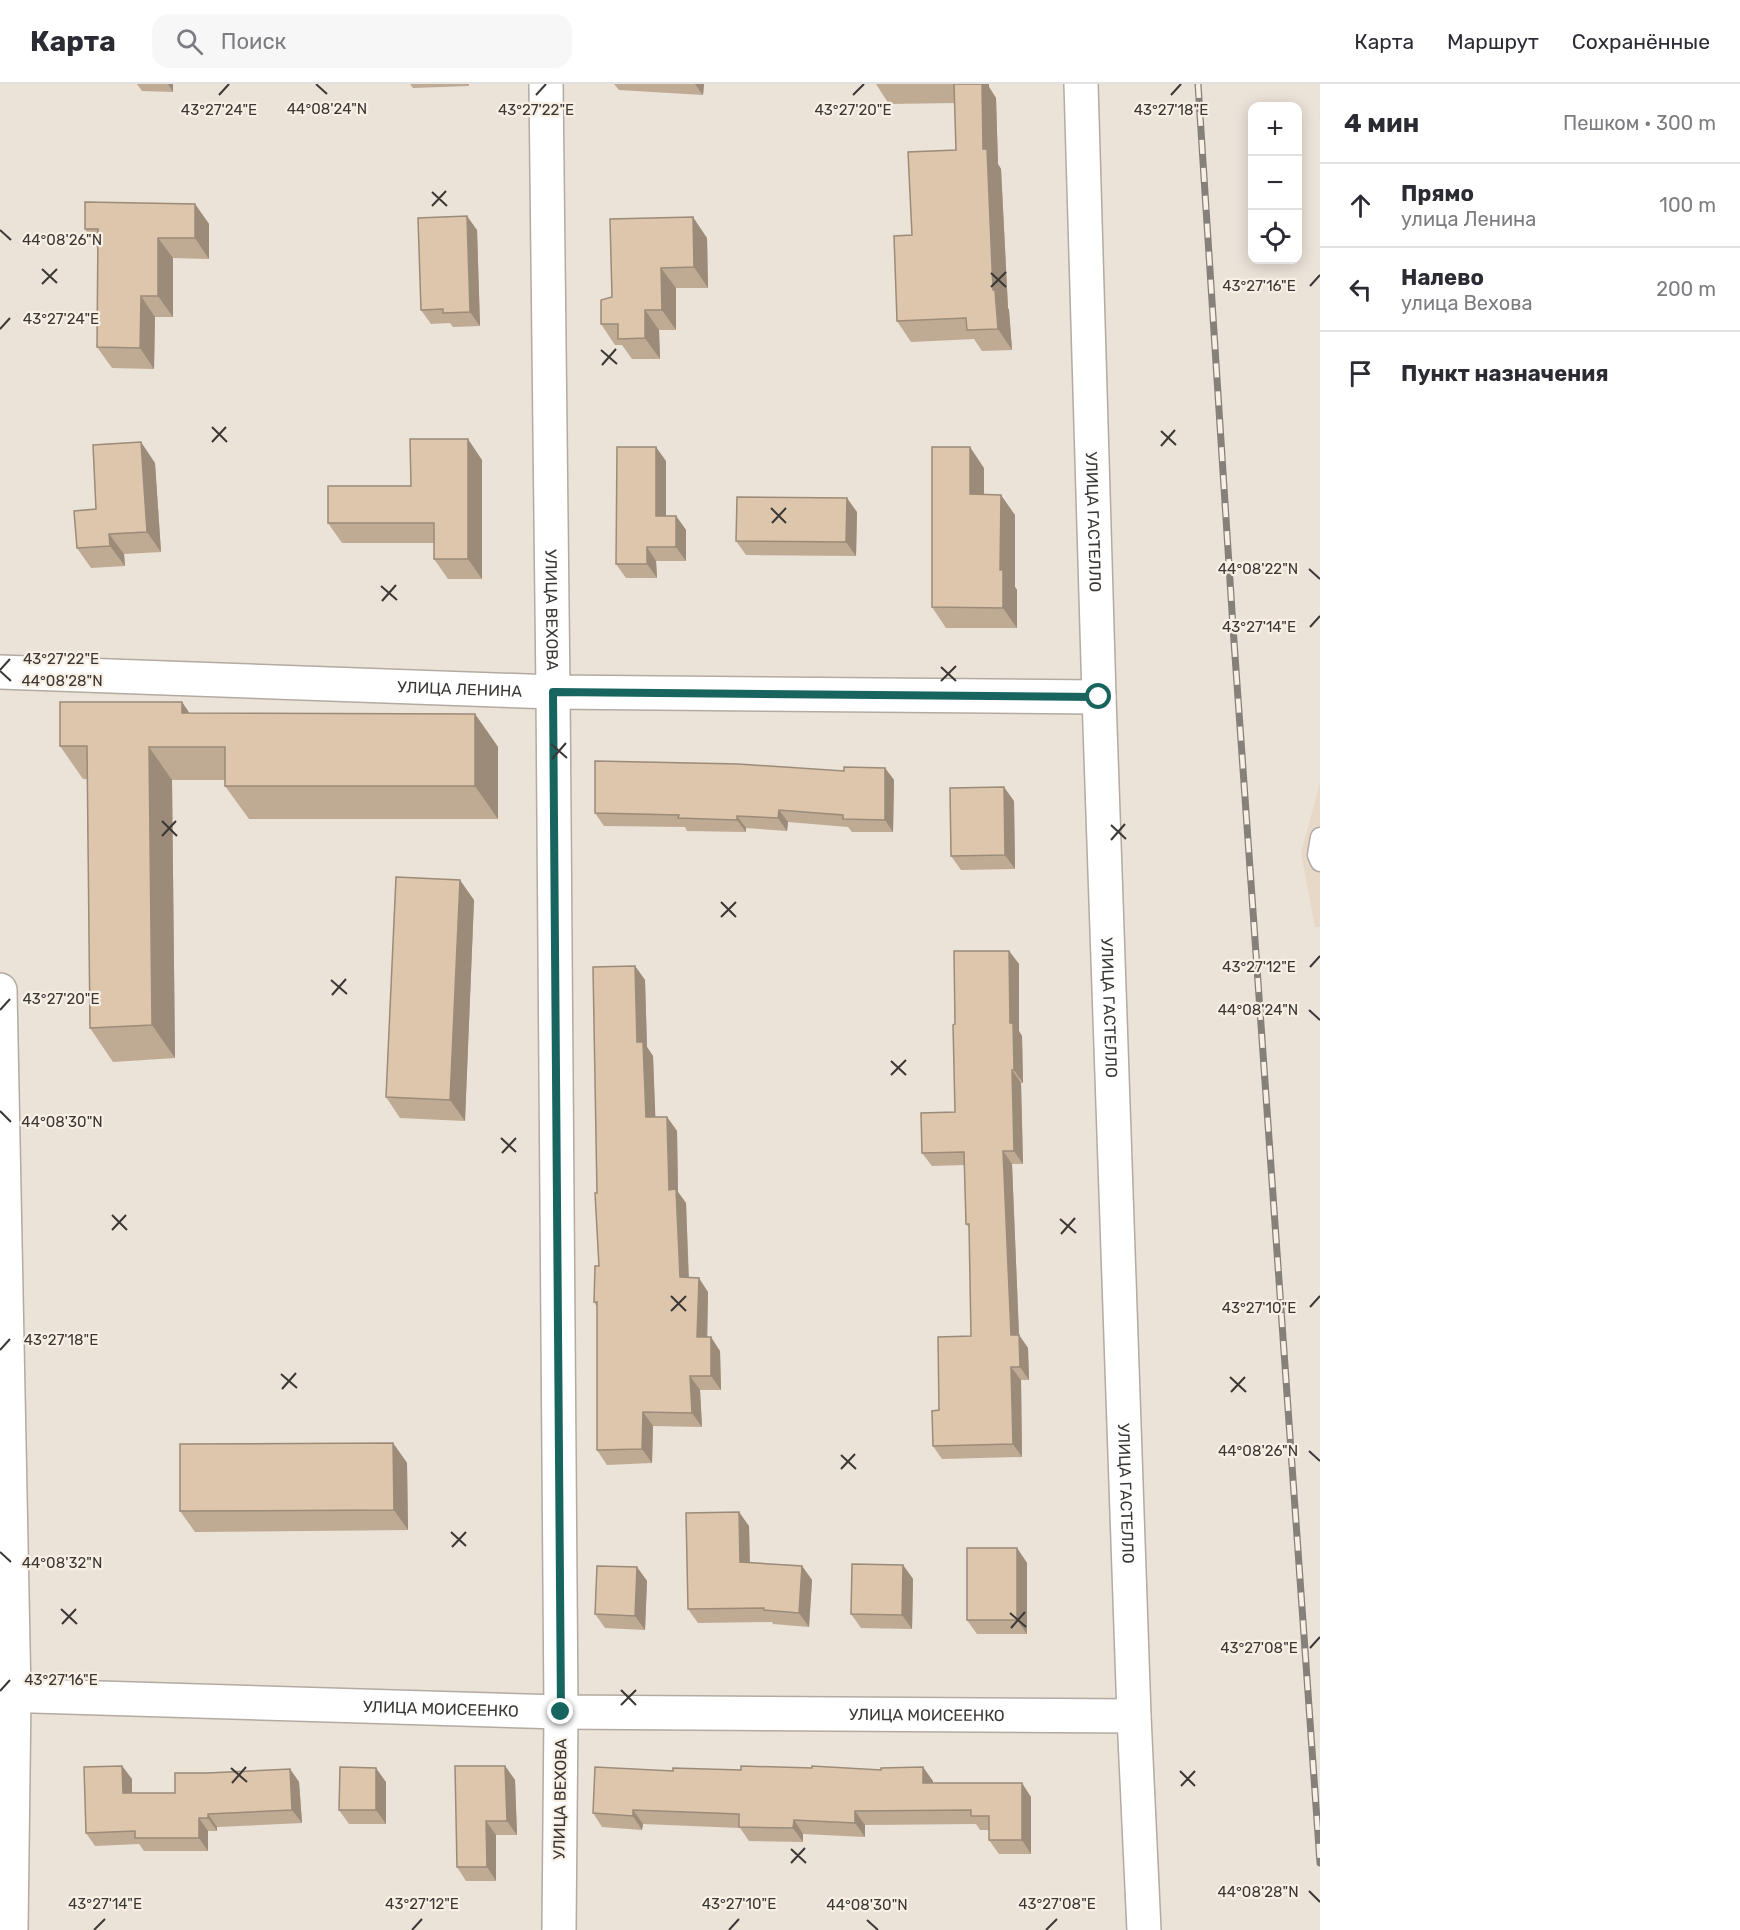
<!DOCTYPE html>
<html lang="ru">
<head>
<meta charset="utf-8">
<style>
	:root { --surface:#fff; --page:#f7f7f7; --text:#2b2b33; --muted:#7c7c81; --line:#e1e1e2 }
	body { margin:0; font-family:Rubik,sans-serif; background:var(--page); color:var(--text) }
	.controls { position:absolute; right:18px; top:18px; display:grid; overflow:hidden; border-radius:12px; box-shadow:0 3px 15px #0003 }
	.controls button { width:54px; height:54px; display:grid; place-items:center; padding:0; border:0; border-bottom:2px solid var(--line); background:var(--surface); color:var(--text); font:30px sans-serif }
	.stop { position:absolute; width:18px; height:18px; margin:-14px; border:4px solid #186560; border-radius:50%; background:#fff }
	.stop.end { background:#186560; border-color:#fff; box-shadow:0 2px 6px #0008 }
	.list { margin:0; padding:0; list-style:none }
	h2 { display:flex; justify-content:space-between; align-items:center; height:78px; margin:0; padding:0 24px; font-size:26px }
	h2 small { font-size:20px; font-weight:400; color:var(--muted) }
	.list li { display:grid; grid-template-columns:39px 1fr auto; gap:18px; align-items:center; box-sizing:border-box; height:84px; padding:0 24px; border-top:2px solid var(--line) }
	.list b { display:block; font-size:22px; white-space:nowrap }
	.list p { margin:0; font-size:20px; white-space:nowrap; color:var(--muted) }
	.list em { font-size:20px; font-style:normal; color:var(--muted) }
	.icon { flex:none; width:33px; height:33px; fill:none; stroke:currentColor; stroke-width:2; stroke-linecap:round; stroke-linejoin:round }
	.map { position:relative; flex:none; width:1320px; height:1846px; overflow:hidden }
	header { display:flex; align-items:center; gap:36px; box-sizing:border-box; height:84px; padding:0 30px; background:var(--surface); border-bottom:2px solid var(--line) }
	header strong { font-size:28px }
	nav { display:flex; gap:33px; margin-inline-start:auto; font-size:21px }
	.search { width:420px; height:54px; background:var(--page); display:flex; align-items:center; gap:15px; box-sizing:border-box; padding:0 21px; border-radius:18px; color:var(--muted); font-size:22px }
	main { display:flex }
	aside { flex:1; background:var(--surface) }
	.map>svg:first-child { display:block }
</style>
</head>
<body>
<header>
<strong>Карта</strong>
<div class="search"><svg class="icon" aria-label="search" viewBox="0 0 24 24"><circle cx="10" cy="10" r="6"/><path d="M15 15l6 6"/></svg>Поиск</div>
<nav><a>Карта</a><a>Маршрут</a><a>Сохранённые</a></nav>
</header>
<main>
<div class="map">
<svg width="1320" height="1846" viewBox="0 0 1320 1846">
	<rect width="100%" height="100%" fill="#ebe2d8"/>
	<!-- built -->
	<path fill="#e7d8c8" d="M1320,699V843H1315L1301,769Z"/>
	<g fill="none" stroke-linecap="round" stroke-linejoin="round">
		<!-- service casing -->
		<g stroke="#b3aaa1" stroke-width="21">
			<path id="service" d="M1320,753L1317,771L1320,778"/>
		</g>
		<!-- minor casing -->
		<g stroke="#b3aaa1" stroke-width="36">
			<g id="minor">
				<path id="s1" d="M546,0L553,608L561,1628L559,1846"/>
				<path id="s2" d="M1081,0L1099,613L1134,1632L1144,1846"/>
				<path id="s3" d="M0,588L553,608L1099,613"/>
				<path d="M0,906L14,1611L11,1846"/>
				<path id="s4" d="M0,1611L561,1628L1134,1632"/>
			</g>
		</g>
		<!-- service -->
		<use href="#service" stroke="#fff" stroke-width="18"/>
		<!-- minor -->
		<use href="#minor" stroke="#fff" stroke-width="33"/>
		<!-- rail casing -->
		<g stroke="#86807a" stroke-width="7">
			<path id="rail" d="M1198,0L1233,543L1320,1779"/>
		</g>
		<!-- rail -->
		<use href="#rail" stroke="#f8efe5" stroke-width="4.5" stroke-dasharray="14" stroke-linecap="butt"/>
	</g>
	<!-- wall -->
	<g fill="#bfaa94">
		<path d="M137,0H173V8L142,7Z"/>
		<path d="M410,0H469V2L413,4Z"/>
		<path d="M614,0H704L703,11L619,6Z"/>
		<path d="M876,0H989V3L996,14L998,80L1001,85L1008,224L1009,226L1012,266L982,267L974,255L911,258L897,237L912,151L956,66L955,19L889,20Z"/>
		<path d="M195,120L209,140V175L173,174V233H155L154,285L112,284L97,263L98,165L85,145Z"/>
		<path d="M477,146L480,242L453,243L450,239L431,240L421,226Z"/>
		<path d="M707,154L708,204H676V246H659L660,275H632L622,261H615L601,240L612,213Z"/>
		<path d="M482,376V495H448L434,475V459H342L328,439Z"/>
		<path d="M666,377V432H676L686,446V477H656L657,494H626L616,480Z"/>
		<path d="M155,379L161,468L124,470L125,482L91,484L77,464L96,425Z"/>
		<path d="M984,384V411L1015,431V503L1017,506V544H946L932,523Z"/>
		<path d="M857,428L856,472L746,471L736,457Z"/>
		<path d="M182,618L189,629L475,630L498,663V735H249L225,702V696H172L175,974L113,978L90,944L87,695H83L60,662Z"/>
		<path d="M885,684L894,696L893,748H852L848,743L788,738L787,747L746,744V748L687,747L685,743L604,742L595,729L844,687Z"/>
		<path d="M1014,717L1015,785L961,786L951,772Z"/>
		<path d="M474,816L465,1037L400,1034L386,1013Z"/>
		<path d="M1009,867L1019,880V947L1022,952L1023,999H1021L1023,1080H1012L1019,1251L1028,1264L1029,1296H1021L1022,1373L942,1375L933,1362L971,1252L970,1145L966,1140L964,1081L932,1082L922,1069L955,1028V940Z"/>
		<path d="M635,882L645,896L647,963L653,972L655,1033H667L677,1047L678,1108L686,1119L689,1193L708,1208L707,1253L720,1267L721,1306H700L702,1343L653,1342L652,1379L607,1381L597,1366V1223L594,1218L599,1182L597,1109Z"/>
		<path d="M393,1359L407,1379L408,1446L195,1448L180,1427Z"/>
		<path d="M749,1442L750,1479L802,1482L812,1496L809,1543L773,1540L772,1538L698,1539L688,1525Z"/>
		<path d="M1017,1464L1027,1479V1550H977L967,1536Z"/>
		<path d="M903,1481L913,1495L912,1545L861,1544L851,1530Z"/>
		<path d="M637,1483L647,1497L645,1546L605,1544L595,1530Z"/>
		<path d="M122,1682L132,1695V1709H175L207,1689L290,1685L299,1698L302,1739L217,1743V1747H208V1767H144L139,1760L95,1762L86,1749Z"/>
		<path d="M505,1682L515,1696L517,1751H496V1797H466L457,1783Z"/>
		<path d="M673,1687L933,1697V1699L1031,1713V1770H999L989,1756V1746H980L976,1740L865,1741V1753L803,1750V1758L749,1757L740,1744L643,1740L642,1746L602,1743L593,1729Z"/>
		<path d="M386,1698V1740H349L339,1726Z"/>
	</g>
	<!-- shaded-wall -->
	<g fill="#9b8b78">
		<path d="M168,0H173V8Z"/>
		<path d="M695,0H704L703,11Z"/>
		<path d="M979,0H989V3L996,14L998,80L1001,85L1008,224L1009,226L1012,266L998,245L993,206Z"/>
		<path d="M195,120L209,140V175L195,154Z"/>
		<path d="M467,132L477,146L480,242L470,228Z"/>
		<path d="M693,133L707,154L708,204L694,183Z"/>
		<path d="M158,154L173,174V233L158,212Z"/>
		<path d="M661,184L676,204V246L662,226Z"/>
		<path d="M141,212L155,233L154,285L140,264Z"/>
		<path d="M645,226L659,246L660,275L645,254Z"/>
		<path d="M468,355L482,376V495L468,475Z"/>
		<path d="M141,358L155,379L161,468L147,448Z"/>
		<path d="M656,363L666,377V446L656,432Z"/>
		<path d="M970,363L984,384V431L970,410Z"/>
		<path d="M1001,411L1015,431V503L1017,506V544L1003,524L1000,486Z"/>
		<path d="M847,414L857,428L856,472L846,458Z"/>
		<path d="M676,432L686,446V477L676,463Z"/>
		<path d="M109,450L124,470L125,482L110,462Z"/>
		<path d="M647,463L656,477L657,494L647,480Z"/>
		<path d="M182,618L205,652L182,629Z"/>
		<path d="M475,630L498,663V735L475,702Z"/>
		<path d="M149,663L172,696L175,974L152,941Z"/>
		<path d="M885,684L894,696L893,748L885,736Z"/>
		<path d="M1004,703L1014,717L1015,785L1005,771Z"/>
		<path d="M779,726L788,738L787,747L778,734Z"/>
		<path d="M737,732L746,744V748L737,736Z"/>
		<path d="M460,796L474,816L465,1037L450,1016Z"/>
		<path d="M1009,867L1019,880V947L1022,952L1023,999L1014,986L1010,939Z"/>
		<path d="M635,882L645,896L647,963L653,972L656,1048L646,1033L637,958Z"/>
		<path d="M1012,986L1021,999L1023,1080L1014,1067Z"/>
		<path d="M667,1033L677,1047L678,1108L686,1119L689,1207L680,1193L669,1106Z"/>
		<path d="M1003,1067L1012,1080L1019,1251L1028,1264L1029,1296L1020,1283L1011,1251Z"/>
		<path d="M699,1194L708,1208L707,1267L697,1253Z"/>
		<path d="M711,1253L720,1267L721,1306L711,1292Z"/>
		<path d="M1011,1283L1021,1296L1022,1373L1013,1360Z"/>
		<path d="M690,1292L700,1306L702,1343L692,1329Z"/>
		<path d="M643,1328L653,1342L652,1379L642,1365Z"/>
		<path d="M393,1359L407,1379L408,1446L394,1426Z"/>
		<path d="M739,1428L749,1442L750,1492L740,1478Z"/>
		<path d="M1017,1464L1027,1479V1550L1017,1536Z"/>
		<path d="M903,1481L913,1495L912,1545L902,1531Z"/>
		<path d="M802,1482L812,1496L809,1543L799,1529Z"/>
		<path d="M637,1483L647,1497L645,1546L635,1532Z"/>
		<path d="M122,1682L132,1695V1722L123,1709Z"/>
		<path d="M505,1682L515,1696L517,1751L507,1737Z"/>
		<path d="M923,1683L933,1697V1713L923,1699Z"/>
		<path d="M376,1684L386,1698V1740L376,1726Z"/>
		<path d="M290,1685L299,1698L302,1739L292,1726Z"/>
		<path d="M1022,1699L1031,1713V1770L1022,1756Z"/>
		<path d="M633,1726L643,1740L642,1746L633,1732Z"/>
		<path d="M855,1727L865,1741V1753L855,1739Z"/>
		<path d="M208,1730L217,1743V1747L208,1734Z"/>
		<path d="M199,1734L208,1747V1767L199,1754Z"/>
		<path d="M794,1736L803,1750V1758L793,1744Z"/>
		<path d="M486,1737L496,1751V1797L487,1783Z"/>
	</g>
	<!-- building -->
	<g fill="#dec6ac" stroke="#9b8b78" stroke-width="1.5">
		<path d="M954,0H982L983,65H987L993,206H995L998,245L967,246L966,234L897,237L894,152L912,151L908,68L956,66Z"/>
		<path d="M85,118L195,120V154H158V212H141L140,264L97,263L98,145H85Z"/>
		<path d="M467,132L470,228L443,229V225L421,226L418,134Z"/>
		<path d="M693,133L694,183L661,184L662,226H645V254L618,255V240H601V216L612,213L610,135Z"/>
		<path d="M410,355H468V475H434V439H328V402H411Z"/>
		<path d="M141,358L147,448L109,450L110,462L77,464L74,427L96,425L93,361Z"/>
		<path d="M617,363H656V432H676V463H647V480H616Z"/>
		<path d="M932,363H970V410L1001,411L1000,486H1003V524L932,523Z"/>
		<path d="M737,413L847,414L846,458L736,457Z"/>
		<path d="M60,618H182V629L475,630V702H225V663H149L152,941L90,944L87,662H60Z"/>
		<path d="M595,677L738,680L844,687V683L885,684V736L843,735V731L779,726L778,734L737,732V736L678,734L679,731L595,729Z"/>
		<path d="M1004,703L1005,771L951,772L950,704Z"/>
		<path d="M396,793L460,796L450,1016L386,1013Z"/>
		<path d="M954,867H1009L1010,939H1013L1014,986H1012L1014,1067H1003L1011,1251H1019L1020,1283H1011L1013,1360L933,1362L932,1327L939,1326L938,1253L971,1252L969,1140H966L964,1068L922,1069L921,1029L955,1028L953,941L955,940Z"/>
		<path d="M635,882L637,958H643L646,1033H667L669,1106L676,1105L680,1193L699,1194L697,1253H711V1292H690L692,1329L643,1328L642,1365L597,1366V1218H594L595,1182H599L595,1109H597L593,883Z"/>
		<path d="M393,1359L394,1426L180,1427V1360Z"/>
		<path d="M739,1428L740,1478L802,1482L799,1529L764,1526V1524L688,1525L686,1429Z"/>
		<rect x="967" y="1464" width="50" height="72"/>
		<path d="M852,1480L903,1481L902,1531L851,1530Z"/>
		<path d="M597,1482L637,1483L635,1532L595,1530Z"/>
		<path d="M122,1682L123,1709H175V1689H207L290,1685L292,1726L208,1730V1734H199V1754H135V1747L86,1749L84,1683Z"/>
		<path d="M455,1682H505L507,1737H486L487,1783H457Z"/>
		<path d="M741,1682L812,1684V1682L881,1686V1684L923,1683V1699H1022V1756H989V1732H971V1726L855,1727V1739L794,1736L793,1744L739,1743V1730L633,1726V1732L593,1729L595,1683L673,1687V1684L741,1686Z"/>
		<path d="M340,1683L376,1684V1726H339Z"/>
	</g>
	<g fill="none" stroke-linecap="round" stroke-linejoin="round">
		<!-- route -->
		<path stroke="#186560" stroke-width="8" d="M561,1628L553,608L1099,613"/>
	</g>
	<!-- ticks -->
	<path fill="none" stroke="#3b3734" stroke-width="2" d="M316,0L327,10M219,11L229,0M536,11L546,0M853,11L864,0M1171,11L1181,0M432,108L447,122M432,122L446,107M0,146L11,156M42,185L57,199M991,189L1006,203M42,200L57,185M1310,202L1320,191M991,203L1006,188M0,245L10,234M601,266L617,280M602,281L616,265M212,343L227,358M1161,347L1176,361M212,358L226,343M1161,362L1175,346M771,424L786,439M772,439L786,424M1309,485L1320,495M381,502L397,516M382,517L396,501M1310,543L1320,532M941,583L956,597M0,586L10,575M0,587L11,597M941,597L956,582M551,660L567,674M552,675L566,659M162,737L177,752M1111,741L1126,755M162,752L176,737M1111,756L1125,740M721,818L736,833M721,833L736,818M1310,883L1320,872M331,896L347,910M332,911L346,895M0,926L10,915M1309,926L1320,936M891,977L906,991M891,991L906,976M0,1027L11,1038M501,1054L516,1068M502,1069L516,1054M112,1131L127,1146M1060,1135L1076,1149M112,1146L126,1131M1061,1150L1075,1134M671,1212L686,1227M1310,1223L1320,1212M671,1227L686,1212M0,1266L10,1255M281,1290L297,1304M1230,1293L1246,1308M282,1305L296,1289M1231,1308L1245,1293M1309,1367L1320,1377M841,1371L856,1385M841,1385L855,1370M451,1448L466,1462M452,1463L466,1448M0,1468L11,1478M61,1525L77,1540M1010,1529L1026,1543M62,1540L76,1525M1011,1544L1025,1528M1310,1564L1320,1553M621,1606L636,1621M0,1607L10,1596M621,1621L636,1606M231,1684L247,1698M1180,1687L1195,1702M232,1699L246,1683M1181,1702L1195,1687M791,1765L806,1779M791,1779L805,1764M1309,1807L1320,1818M867,1836L878,1846M94,1846L105,1835M412,1846L422,1835M729,1846L739,1835M1046,1846L1057,1835"/>
	<g text-anchor="middle" dominant-baseline="central" stroke-width="4.5" stroke-linejoin="round" paint-order="stroke">
		<!-- street labels -->
		<g font-size="16" fill="#3b3734" stroke="#f8efe5">
			<text stroke="none"><textPath href="#s2" startOffset="438">УЛИЦА ГАСТЕЛЛО</textPath></text>
			<text stroke="none"><textPath href="#s1" startOffset="526">УЛИЦА ВЕХОВА</textPath></text>
			<text stroke="none"><textPath href="#s3" startOffset="460">УЛИЦА ЛЕНИНА</textPath></text>
			<text stroke="none"><textPath href="#s2" startOffset="924">УЛИЦА ГАСТЕЛЛО</textPath></text>
			<text stroke="none"><textPath href="#s2" startOffset="1410">УЛИЦА ГАСТЕЛЛО</textPath></text>
			<text stroke="none"><textPath href="#s4" startOffset="441">УЛИЦА МОИСЕЕНКО</textPath></text>
			<text stroke="none"><textPath href="#s4" startOffset="927">УЛИЦА МОИСЕЕНКО</textPath></text>
			<text transform="translate(560 1715) rotate(-89)">УЛИЦА ВЕХОВА</text>
		</g>
	</g>
	<g font-size="15" text-anchor="middle" fill="#3b3734" stroke="#f8efe5" stroke-width="4.5" stroke-linejoin="round" paint-order="stroke">
		<text x="327" y="30">44°08'24"N</text>
		<text x="219" y="31">43°27'24"E</text>
		<text x="536" y="31">43°27'22"E</text>
		<text x="853" y="31">43°27'20"E</text>
		<text x="1171" y="31">43°27'18"E</text>
		<text x="62" y="161">44°08'26"N</text>
		<text x="1259" y="207">43°27'16"E</text>
		<text x="61" y="240">43°27'24"E</text>
		<text x="1258" y="490">44°08'22"N</text>
		<text x="1259" y="548">43°27'14"E</text>
		<text x="61" y="580">43°27'22"E</text>
		<text x="62" y="602">44°08'28"N</text>
		<text x="1259" y="888">43°27'12"E</text>
		<text x="61" y="920">43°27'20"E</text>
		<text x="1258" y="931">44°08'24"N</text>
		<text x="62" y="1043">44°08'30"N</text>
		<text x="1259" y="1229">43°27'10"E</text>
		<text x="61" y="1261">43°27'18"E</text>
		<text x="1258" y="1372">44°08'26"N</text>
		<text x="62" y="1484">44°08'32"N</text>
		<text x="1259" y="1569">43°27'08"E</text>
		<text x="61" y="1601">43°27'16"E</text>
		<text x="1258" y="1813">44°08'28"N</text>
		<text x="105" y="1825">43°27'14"E</text>
		<text x="422" y="1825">43°27'12"E</text>
		<text x="739" y="1825">43°27'10"E</text>
		<text x="1057" y="1825">43°27'08"E</text>
		<text x="867" y="1826">44°08'30"N</text>
	</g>
</svg>
<div class="controls">
<button>+</button>
<button>−</button>
<button><svg class="icon" aria-label="locate" viewBox="0 0 24 24"><circle cx="12" cy="12" r="6"/><path d="M12 2v4M12 18v4M2 12h4M18 12h4"/></svg></button>
</div>
<div class="stop" style="left:1099px;top:613px"></div>
<div class="stop end" style="left:561px;top:1628px"></div>
</div>
<aside>
<h2>4 мин<small>Пешком · 300 m</small></h2>
<ul class="list">
<li><svg class="icon" aria-label="ahead" viewBox="0 0 24 24"><path d="M12 20V5M6 11l6-6 6 6"/></svg><div><b>Прямо</b><p>улица Ленина</p></div><em>100 m</em></li>
<li><svg class="icon" aria-label="left" viewBox="0 0 24 24"><path d="M17 20v-9H6M10 6l-5 5 5 5"/></svg><div><b>Налево</b><p>улица Вехова</p></div><em>200 m</em></li>
<li><svg class="icon" aria-label="arrive" viewBox="0 0 24 24"><path d="M6 21V4h12l-3 4 3 4H6"/></svg><div><b>Пункт назначения</b></div></li>
</ul>
</aside>
</main>
</body>
</html>
